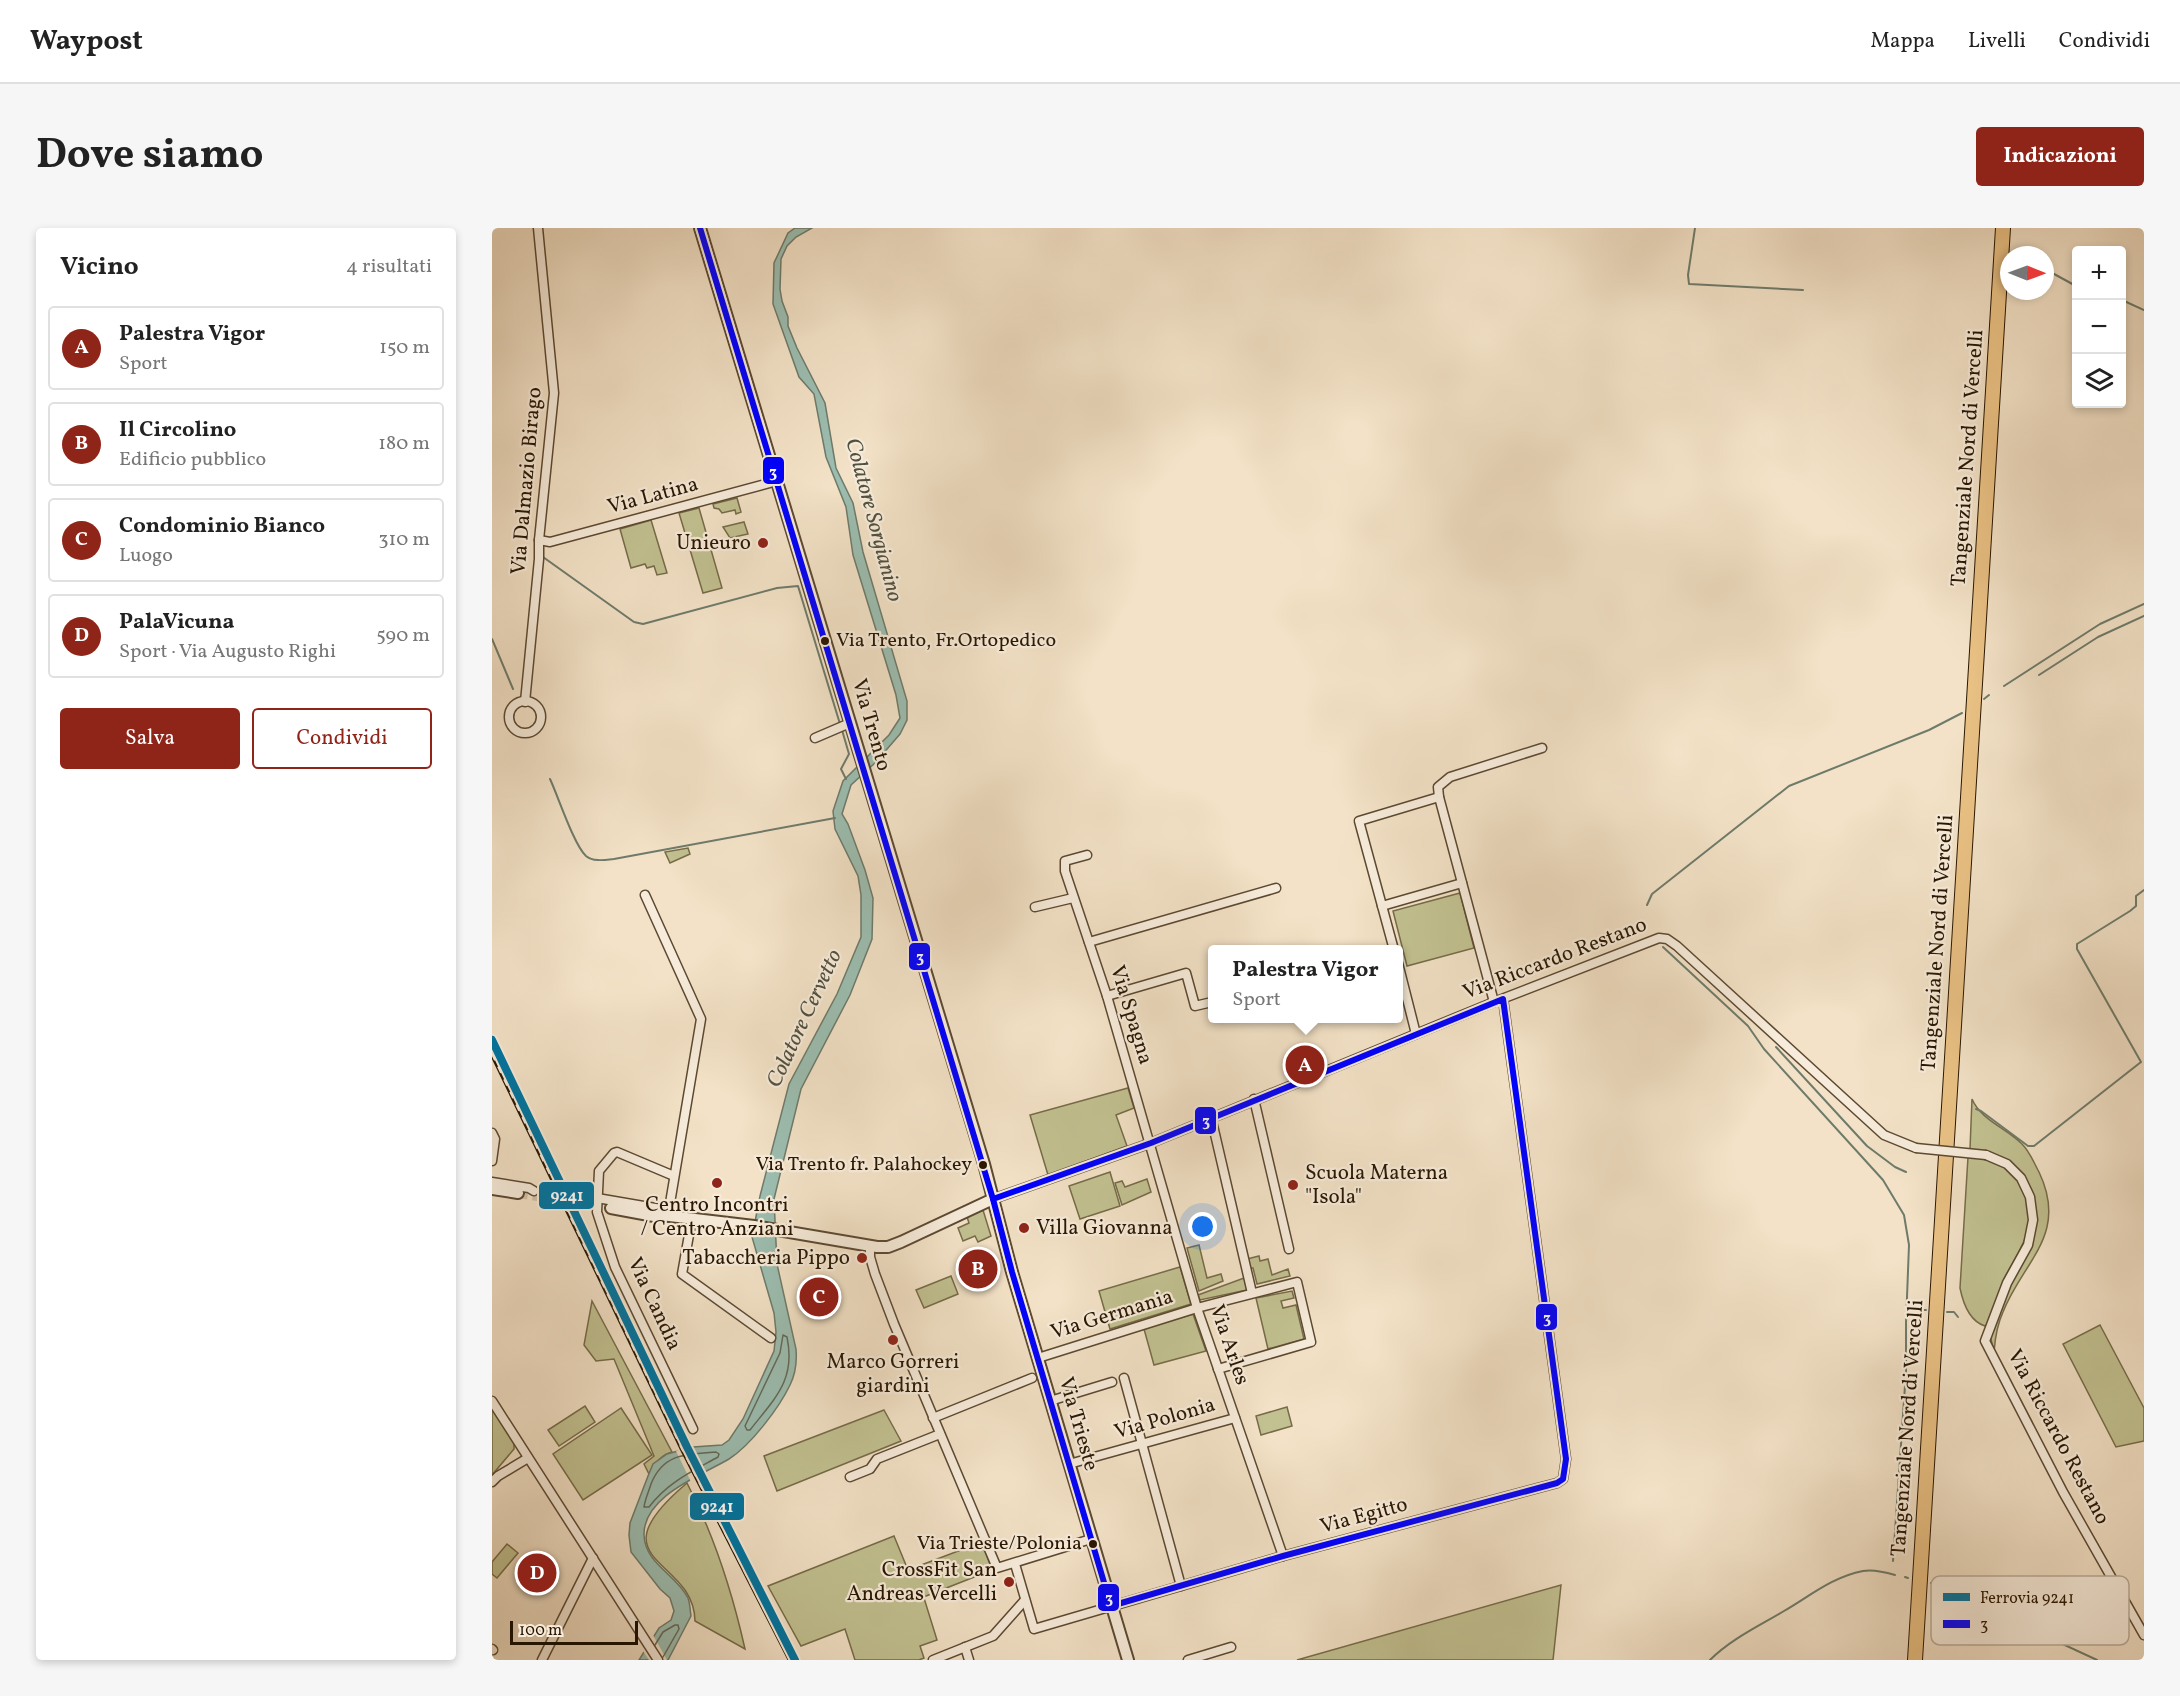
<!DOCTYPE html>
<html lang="it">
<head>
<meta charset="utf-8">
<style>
	:root { --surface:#fff; --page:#f6f6f6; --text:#222; --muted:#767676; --line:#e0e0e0; --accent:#8f2418 }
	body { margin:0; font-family:Vollkorn,serif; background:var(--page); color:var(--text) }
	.controls { position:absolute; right:18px; top:18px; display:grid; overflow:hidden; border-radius:6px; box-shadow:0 3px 9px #0003 }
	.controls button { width:54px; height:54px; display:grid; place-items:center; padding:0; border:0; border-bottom:2px solid var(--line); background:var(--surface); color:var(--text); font:30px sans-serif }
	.compass { position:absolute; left:1508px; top:18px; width:54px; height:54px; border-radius:50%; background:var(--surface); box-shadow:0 3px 9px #0003; rotate:91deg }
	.scale { position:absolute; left:18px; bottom:15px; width:128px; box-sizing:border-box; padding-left:6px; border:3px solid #291601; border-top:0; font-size:16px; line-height:21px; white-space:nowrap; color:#291601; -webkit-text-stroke:4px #f7ecdb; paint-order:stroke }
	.you { position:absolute; left:711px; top:999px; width:21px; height:21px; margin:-15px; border:4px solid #fff; border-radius:50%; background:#1a73e8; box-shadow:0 0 0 9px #1a73e833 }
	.badge { display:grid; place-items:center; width:39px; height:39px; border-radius:50%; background:var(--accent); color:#fff; font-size:20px; font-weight:700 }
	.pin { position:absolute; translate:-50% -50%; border:3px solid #fff; box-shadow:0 2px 6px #0006 }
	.popup { position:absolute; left:716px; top:717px; width:195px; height:78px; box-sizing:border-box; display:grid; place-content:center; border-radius:6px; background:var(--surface); filter:drop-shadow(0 2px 4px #0005); font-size:20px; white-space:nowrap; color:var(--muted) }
	.popup b { font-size:22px; color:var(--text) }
	.popup::after { content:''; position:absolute; left:50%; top:100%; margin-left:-12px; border:12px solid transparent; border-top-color:var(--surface) }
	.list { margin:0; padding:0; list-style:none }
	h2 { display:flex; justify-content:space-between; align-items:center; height:78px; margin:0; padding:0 24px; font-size:26px }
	h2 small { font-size:20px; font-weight:400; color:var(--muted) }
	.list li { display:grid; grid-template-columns:39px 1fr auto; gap:18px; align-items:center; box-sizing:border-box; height:84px; margin:0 12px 12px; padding:0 12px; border:2px solid var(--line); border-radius:6px }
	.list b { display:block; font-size:22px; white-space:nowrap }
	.list p { margin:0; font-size:20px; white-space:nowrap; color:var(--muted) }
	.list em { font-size:20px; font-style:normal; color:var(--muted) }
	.actions { display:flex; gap:12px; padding:18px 24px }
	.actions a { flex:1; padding:14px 0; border:2px solid var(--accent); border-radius:6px; text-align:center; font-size:21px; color:var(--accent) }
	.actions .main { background:var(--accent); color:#fff }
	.icon { flex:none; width:33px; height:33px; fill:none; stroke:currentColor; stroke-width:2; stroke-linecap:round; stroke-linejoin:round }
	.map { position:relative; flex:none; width:1652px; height:1432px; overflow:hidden; border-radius:6px }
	header { display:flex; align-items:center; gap:36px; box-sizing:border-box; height:84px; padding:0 30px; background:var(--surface); border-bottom:2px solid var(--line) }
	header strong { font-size:28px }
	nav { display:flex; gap:33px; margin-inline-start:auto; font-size:21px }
	.intro { display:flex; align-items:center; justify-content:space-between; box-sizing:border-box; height:144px; padding:0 36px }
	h1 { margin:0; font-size:42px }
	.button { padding:15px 27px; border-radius:6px; background:var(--accent); color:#fff; font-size:21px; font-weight:700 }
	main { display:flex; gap:36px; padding:0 36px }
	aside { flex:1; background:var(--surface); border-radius:6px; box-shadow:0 3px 9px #0003 }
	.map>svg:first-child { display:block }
</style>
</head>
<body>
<header>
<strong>Waypost</strong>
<nav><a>Mappa</a><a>Livelli</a><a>Condividi</a></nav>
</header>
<div class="intro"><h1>Dove siamo</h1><a class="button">Indicazioni</a></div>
<main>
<aside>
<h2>Vicino<small>4 risultati</small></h2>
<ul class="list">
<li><span class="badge">A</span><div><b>Palestra Vigor</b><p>Sport</p></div><em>150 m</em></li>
<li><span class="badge">B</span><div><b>Il Circolino</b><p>Edificio pubblico</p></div><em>180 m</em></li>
<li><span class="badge">C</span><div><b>Condominio Bianco</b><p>Luogo</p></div><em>310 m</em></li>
<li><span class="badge">D</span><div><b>PalaVicuna</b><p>Sport · Via Augusto Righi</p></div><em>590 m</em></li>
</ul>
<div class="actions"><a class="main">Salva</a><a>Condividi</a></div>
</aside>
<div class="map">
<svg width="1652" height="1432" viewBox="0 0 1652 1432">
	<rect width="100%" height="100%" fill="#f3e2c7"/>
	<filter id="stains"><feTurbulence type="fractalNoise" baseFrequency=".00333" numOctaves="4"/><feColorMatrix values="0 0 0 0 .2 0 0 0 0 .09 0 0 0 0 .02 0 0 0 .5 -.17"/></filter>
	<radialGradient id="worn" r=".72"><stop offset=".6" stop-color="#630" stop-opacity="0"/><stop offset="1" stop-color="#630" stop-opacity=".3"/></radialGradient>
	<!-- green -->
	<g fill="#c2c191" stroke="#766c49" stroke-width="1.5">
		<path d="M245,270L249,284L244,286L243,282L230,285L227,281L222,280L221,276Z"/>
		<path d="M207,280L230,360L211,365L187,285Z"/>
		<path d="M159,292L175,345L165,347L162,338L155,340L153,336L139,340L128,301Z"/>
		<path d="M252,294L256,306L238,310L231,299Z"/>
		<path d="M196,620L198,626L178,635L173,624Z"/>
		<path d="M968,665L982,720L915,738L901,683Z"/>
		<path d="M636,860L642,880L624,887L635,918L556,947L538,887Z"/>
		<path d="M1480,871C1489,892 1514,900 1530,916C1538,924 1542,935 1547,944C1577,1007 1531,1033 1511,1084C1505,1097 1503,1111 1502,1124L1498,1107L1543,991L1531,948L1478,921Z"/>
		<path d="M1476,929C1488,930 1501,932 1511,938C1530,950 1540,979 1537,999C1533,1017 1521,1033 1513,1049C1507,1065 1501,1081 1495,1097L1493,1098C1477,1093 1471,1075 1468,1060Z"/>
		<path d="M618,944L628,978L588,991L577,958Z"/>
		<path d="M655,951L659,964L630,977L623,955L630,953L633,959Z"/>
		<path d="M491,982L499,1008L486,1014L483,1008L471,1013L466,1000L477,995L475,989Z"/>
		<path d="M707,1017L715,1050L729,1046L731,1053L707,1063L695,1020Z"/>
		<path d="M767,1028L768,1033L776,1031L780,1047L796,1041L798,1048L765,1056L761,1040H757L755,1031Z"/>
		<path d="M688,1039L699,1076L618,1101L607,1063Z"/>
		<path d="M459,1048L466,1066L432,1080L424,1062Z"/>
		<path d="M752,1050L755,1062L708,1072L706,1067Z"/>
		<path d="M800,1063L802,1070L789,1073L791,1080L804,1077L812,1111L776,1121L764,1070Z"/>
		<path d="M100,1073L180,1224C169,1227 162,1236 157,1246L152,1236L162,1228L122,1131L104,1133L92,1117Z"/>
		<path d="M701,1086L714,1123L662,1137L652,1101Z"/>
		<path d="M1608,1097L1652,1180V1213L1624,1219L1571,1116Z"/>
		<path d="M93,1178L103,1194L67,1218L56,1202Z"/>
		<path d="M795,1179L800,1198L769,1207L764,1188Z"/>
		<path d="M0,1180L22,1215V1221L0,1247Z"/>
		<path d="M129,1180L160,1227L91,1272L61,1226Z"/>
		<path d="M392,1182L409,1213L285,1263L272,1228Z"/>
		<path d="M195,1255C223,1309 240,1363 253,1421L203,1393C202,1328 99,1336 195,1255Z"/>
		<path d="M402,1308L416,1342L490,1314L500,1342L429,1370H432L445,1412L428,1418L432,1430L427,1432H363L353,1401L309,1418L276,1358Z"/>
		<path d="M15,1316L26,1325L5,1350L0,1346V1334Z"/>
		<path d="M1069,1357L1061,1432H805Z"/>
	</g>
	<!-- water -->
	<path fill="#9cbeb1" stroke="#6e7b6b" stroke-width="1.5" d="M303,0H320L304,9L295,18L289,31L288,61L290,73L296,89V98L305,120L333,175L344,240L361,275L371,324L415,473V492L408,506L383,535L359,557L350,586L356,596L373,642L381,670L380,711L358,767L309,861L282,971L285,1036L304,1121C305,1133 304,1145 298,1157C287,1180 259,1217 237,1231C210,1247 151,1268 152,1307C153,1336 184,1346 196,1370C198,1375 198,1382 199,1388L176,1432H147L167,1400L179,1392L182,1383L178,1370L168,1361L139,1324L137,1307L138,1295L156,1248L161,1236L175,1226L201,1219L230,1217L237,1212L251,1191L282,1123L284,1104L282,1085L260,1009L268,968L297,856L345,766L369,709V667L366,648L343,601L341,583L351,553L397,507L408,490L404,467L361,327L354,279L334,229L322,166L307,149L281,76L282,35L296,5Z"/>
	<!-- pier -->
	<g fill="#f3e2c7">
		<path d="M198,1217L213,1247L199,1254L184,1223Z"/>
		<path d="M161,1407L175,1432H157L151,1423Z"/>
	</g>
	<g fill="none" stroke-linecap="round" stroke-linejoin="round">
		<!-- shore -->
		<g stroke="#626a59" stroke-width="1.5">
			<path d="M291,1107L295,1109C304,1152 283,1170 258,1202H255L253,1198L288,1125Z"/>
			<path d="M224,1224L227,1226L226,1229C199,1244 176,1254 157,1279H152C153,1271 157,1263 159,1256C171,1225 195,1226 224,1224Z"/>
			<path d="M163,1417L171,1404L183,1397H186L187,1401L171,1429"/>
		</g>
		<!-- stream -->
		<g stroke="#6e7b6b" stroke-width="2">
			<path d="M1203,0L1196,47L1197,56L1311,62"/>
			<path d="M1553,41L1584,58"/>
			<path d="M1630,72L1652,82"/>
			<path d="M51,329L142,394L151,396L285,360L306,358L348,496"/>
			<path d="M0,411L21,461"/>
			<path d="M1547,447L1606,409L1652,388"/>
			<path d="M1512,458L1608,396L1652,376"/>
			<path d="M1492,471L1497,467"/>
			<path d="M350,502L357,526L349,541L354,551"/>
			<path d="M58,551C66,568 82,617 94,628C101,634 113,632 122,631L343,590"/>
			<path d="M1155,677L1160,666L1297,558L1437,502L1470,485"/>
			<path d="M1171,719L1256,798L1272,821L1391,952L1412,987L1417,1017L1414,1095V1143L1401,1333"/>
			<path d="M1284,819L1375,918L1403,939L1414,944"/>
			<path d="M1484,881L1489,883L1536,918H1542L1649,834L1585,721V716L1638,683L1644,678V668L1652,662"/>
			<path d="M1429,1082H1434"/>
			<path d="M1455,1084H1462L1466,1089"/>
			<path d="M1413,1349L1416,1350"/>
			<path d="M1439,1355L1605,1432"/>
			<path d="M1218,1432C1239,1411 1267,1398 1292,1383C1318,1368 1340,1349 1371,1343C1382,1341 1393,1344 1403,1347"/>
		</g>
		<!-- tertiary-tunnel -->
		<path stroke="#d5c3a9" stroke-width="10" stroke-dasharray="10 5" stroke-linecap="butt" d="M26,965L119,980"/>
		<!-- minor casing -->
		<g stroke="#5c4932" stroke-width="11">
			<g id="minor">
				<path d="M47,312L58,314L285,253"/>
				<circle cx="33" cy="489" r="16"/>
				<path d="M33,474L47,331V312L62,165L46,0"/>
				<path d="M323,510L358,495"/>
				<path d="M595,627L573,633V643L615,768L705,1080L791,1328"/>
				<path d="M153,667L209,791L176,987"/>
				<path d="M890,678L970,655"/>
				<path d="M543,679L581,670"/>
				<path d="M597,714L784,660"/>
				<path d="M902,722L867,593L947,569"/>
				<path d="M906,735L924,806"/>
				<path d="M615,768L694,745L703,778L720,774"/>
				<path d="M1002,774L947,569L946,559L958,549L1050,520"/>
				<path d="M762,871L797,1021"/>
				<path d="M719,889L760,1065"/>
				<path d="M0,905L3,911L0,933"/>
				<path d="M1494,927L1515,936L1529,950L1538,969L1541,992L1536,1017L1515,1055L1493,1113L1571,1264L1652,1407"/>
				<path d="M182,948L125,924L122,925L107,943L105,984L123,1039L201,1201"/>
				<path d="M0,954L37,960L42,963"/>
				<path d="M105,970L169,981L172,987"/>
				<path d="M501,971L659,915L1002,774L1167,710L1175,711L1185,718L1392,907L1424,920"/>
				<path d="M200,990L190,1046L279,1110"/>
				<path d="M378,1019V1029L383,1046L402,1096L505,1340L599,1311"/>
				<path d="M546,1130L705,1080L805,1054L819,1114L726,1141"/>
				<path d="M632,1150L689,1358"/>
				<path d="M0,1173L166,1432"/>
				<path d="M558,1173L620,1154"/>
				<path d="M441,1190L540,1150"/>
				<path d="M577,1236L743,1190"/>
				<path d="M358,1249L378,1241L385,1231L448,1206"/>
				<path d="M0,1254L6,1248L36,1230"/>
				<path d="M523,1336L542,1401L791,1328L1065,1255L1071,1251L1074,1231L1011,771"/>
				<path d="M473,1419L477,1432"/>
				<path d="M0,1421L1,1422"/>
				<path d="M50,1432L101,1330"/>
				<path d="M441,1432L501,1408L533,1372"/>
				<path d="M696,1432L739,1419"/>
			</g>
		</g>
		<!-- tertiary casing -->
		<g stroke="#5c4932" stroke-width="14">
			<g id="tertiary">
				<path d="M208,0L492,936L520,1044L636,1432"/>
				<path d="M0,961L26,965"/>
				<path d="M119,980L162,988L169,987L262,998L385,1019H396L409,1014L501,971"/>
			</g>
		</g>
		<!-- primary casing -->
		<g stroke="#291601" stroke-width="16">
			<path id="primary" d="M1423,1432L1511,0"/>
		</g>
		<!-- minor -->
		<use href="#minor" stroke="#f7ecdb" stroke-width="8"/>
		<!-- tertiary -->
		<use href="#tertiary" stroke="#f7ecdb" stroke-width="10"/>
		<!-- primary -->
		<use href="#primary" stroke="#eac184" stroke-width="14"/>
		<!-- rail casing -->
		<g stroke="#291601" stroke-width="4.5">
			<path id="rail" d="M0,826L190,1221L298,1432"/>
		</g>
		<!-- rail -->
		<use href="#rail" stroke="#f7ecdb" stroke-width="2" stroke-dasharray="7" stroke-linecap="butt"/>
		<!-- minor-bridge casing -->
		<g stroke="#5c4932" stroke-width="11" stroke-linecap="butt">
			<path id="minor-bridge" d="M1424,920L1494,927"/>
		</g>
		<!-- minor-bridge -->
		<use href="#minor-bridge" stroke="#f7ecdb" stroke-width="8"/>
		<!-- bus-1 casing -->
		<g stroke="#f7ecdb" stroke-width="10">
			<g id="bus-1">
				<path d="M208,0L501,971"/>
				<path d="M1011,771L1074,1231L1071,1251L1065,1255L791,1328L619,1378L520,1044L501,971L659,915Z"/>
			</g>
		</g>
		<!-- bus-1 -->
		<use href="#bus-1" stroke="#00f" stroke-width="6"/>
		<!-- rail-1 casing -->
		<g stroke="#f7ecdb" stroke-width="12">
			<path id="rail-1" d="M0,812L195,1219L303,1432"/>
		</g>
		<!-- rail-1 -->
		<use href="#rail-1" stroke="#0075a1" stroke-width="8"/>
	</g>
	<!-- markers -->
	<g fill="#8f2418" stroke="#f7ecdb" stroke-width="2">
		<circle cx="271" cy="315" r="6"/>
		<circle cx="225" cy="955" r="6"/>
		<circle cx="801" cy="957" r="6"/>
		<circle cx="532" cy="1000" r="6"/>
		<circle cx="370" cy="1030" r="6"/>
		<circle cx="401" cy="1112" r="6"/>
		<circle cx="517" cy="1354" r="6"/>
	</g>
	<g fill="#291601" stroke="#f7ecdb" stroke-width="2">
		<circle cx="333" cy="413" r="5"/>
		<circle cx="491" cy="937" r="5"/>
		<circle cx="601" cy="1316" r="5"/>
	</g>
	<g text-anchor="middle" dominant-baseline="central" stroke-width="4.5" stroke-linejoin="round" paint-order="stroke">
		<!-- bus labels -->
		<g font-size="20" fill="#291601" stroke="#f7ecdb" text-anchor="end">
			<text x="344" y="413" text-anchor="start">Via Trento, Fr.Ortopedico</text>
			<text x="480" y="937">Via Trento fr. Palahockey</text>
			<text x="590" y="1316">Via Trieste/Polonia</text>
		</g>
		<!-- street labels -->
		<g font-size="21" fill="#291601" stroke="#f7ecdb">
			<text transform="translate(1476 230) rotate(-86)">Tangenziale Nord di Vercelli</text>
			<text transform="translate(35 253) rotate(-85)">Via Dalmazio Birago</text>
			<text transform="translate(161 268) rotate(-15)">Via Latina</text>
			<text transform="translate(379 497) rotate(74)">Via Trento</text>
			<text transform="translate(1446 715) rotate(-86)">Tangenziale Nord di Vercelli</text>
			<text transform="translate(1063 731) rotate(-21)">Via Riccardo Restano</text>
			<text transform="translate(639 787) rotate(73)">Via Spagna</text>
			<text transform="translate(162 1076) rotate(65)">Via Candia</text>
			<text transform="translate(620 1087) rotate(-17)">Via Germania</text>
			<text transform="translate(737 1117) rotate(71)">Via Arles</text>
			<text transform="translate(673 1191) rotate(-16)">Via Polonia</text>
			<text transform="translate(586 1196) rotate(74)">Via Trieste</text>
			<text transform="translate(1416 1200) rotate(-86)">Tangenziale Nord di Vercelli</text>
			<text transform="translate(1566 1209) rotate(62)">Via Riccardo Restano</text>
			<text transform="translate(872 1288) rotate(-15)">Via Egitto</text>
		</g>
		<!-- poi labels -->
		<g font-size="21" fill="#291601" stroke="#f7ecdb" text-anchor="end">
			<text x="259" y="315">Unieuro</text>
			<text x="813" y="945" text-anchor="start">Scuola Materna<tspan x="813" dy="24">"Isola"</tspan></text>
			<text x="225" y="977" text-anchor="middle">Centro Incontri<tspan x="225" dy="24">/ Centro Anziani</tspan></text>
			<text x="544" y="1000" text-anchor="start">Villa Giovanna</text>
			<text x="358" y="1030">Tabaccheria Pippo</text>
			<text x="401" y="1134" text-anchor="middle">Marco Gorreri<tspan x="401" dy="24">giardini</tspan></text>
			<text x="505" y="1342">CrossFit San<tspan x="505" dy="24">Andreas Vercelli</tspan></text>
		</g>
		<!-- water labels -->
		<g font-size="22" font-style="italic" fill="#51513f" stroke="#f7ecdb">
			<text transform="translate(381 292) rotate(75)">Colatore Sorgianino</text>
			<text transform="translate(313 791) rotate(-65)">Colatore Cervetto</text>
		</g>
	</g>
	<!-- legend -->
	<rect x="1439" y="1348" width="198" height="69" rx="9" fill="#f7ecdb" stroke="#b9ac9a" stroke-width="1.5"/>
	<rect x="1451" y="1365" width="27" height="8" fill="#0075a1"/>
	<rect x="1451" y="1392" width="27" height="8" fill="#00f"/>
	<g font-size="16" fill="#291601">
		<text x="1488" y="1375">Ferrovia 9241</text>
		<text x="1488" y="1402">3</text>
	</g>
	<g stroke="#f7ecdb" stroke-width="2">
		<rect x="270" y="228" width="23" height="29" rx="6" fill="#00f"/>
		<rect x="416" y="714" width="23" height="29" rx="6" fill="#00f"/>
		<rect x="702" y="878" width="23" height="29" rx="6" fill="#00f"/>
		<rect x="46" y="953" width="57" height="29" rx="6" fill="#0075a1"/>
		<rect x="1043" y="1075" width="23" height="28" rx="6" fill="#00f"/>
		<rect x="197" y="1264" width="56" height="29" rx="6" fill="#0075a1"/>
		<rect x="605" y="1355" width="23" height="29" rx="6" fill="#00f"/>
	</g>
	<g font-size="16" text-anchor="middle" font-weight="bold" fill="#fff">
		<text x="281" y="249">3</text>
		<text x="428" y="734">3</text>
		<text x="714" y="898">3</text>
		<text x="75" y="973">9241</text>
		<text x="1055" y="1095">3</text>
		<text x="225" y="1284">9241</text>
		<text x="617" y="1375">3</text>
	</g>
	<rect width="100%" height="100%" filter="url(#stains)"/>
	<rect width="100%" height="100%" fill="url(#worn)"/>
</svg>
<div class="controls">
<button>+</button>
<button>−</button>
<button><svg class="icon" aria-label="layers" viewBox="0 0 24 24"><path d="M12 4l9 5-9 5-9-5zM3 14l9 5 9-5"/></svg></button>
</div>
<svg class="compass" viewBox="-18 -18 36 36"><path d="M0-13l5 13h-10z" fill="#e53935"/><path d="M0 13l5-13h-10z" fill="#767676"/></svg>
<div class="scale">100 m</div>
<div class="you"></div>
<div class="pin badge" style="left:813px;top:837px">A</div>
<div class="popup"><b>Palestra Vigor</b>Sport</div>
<div class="pin badge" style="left:486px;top:1041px">B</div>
<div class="pin badge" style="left:327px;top:1069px">C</div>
<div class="pin badge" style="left:45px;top:1345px">D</div>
</div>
</main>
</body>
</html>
